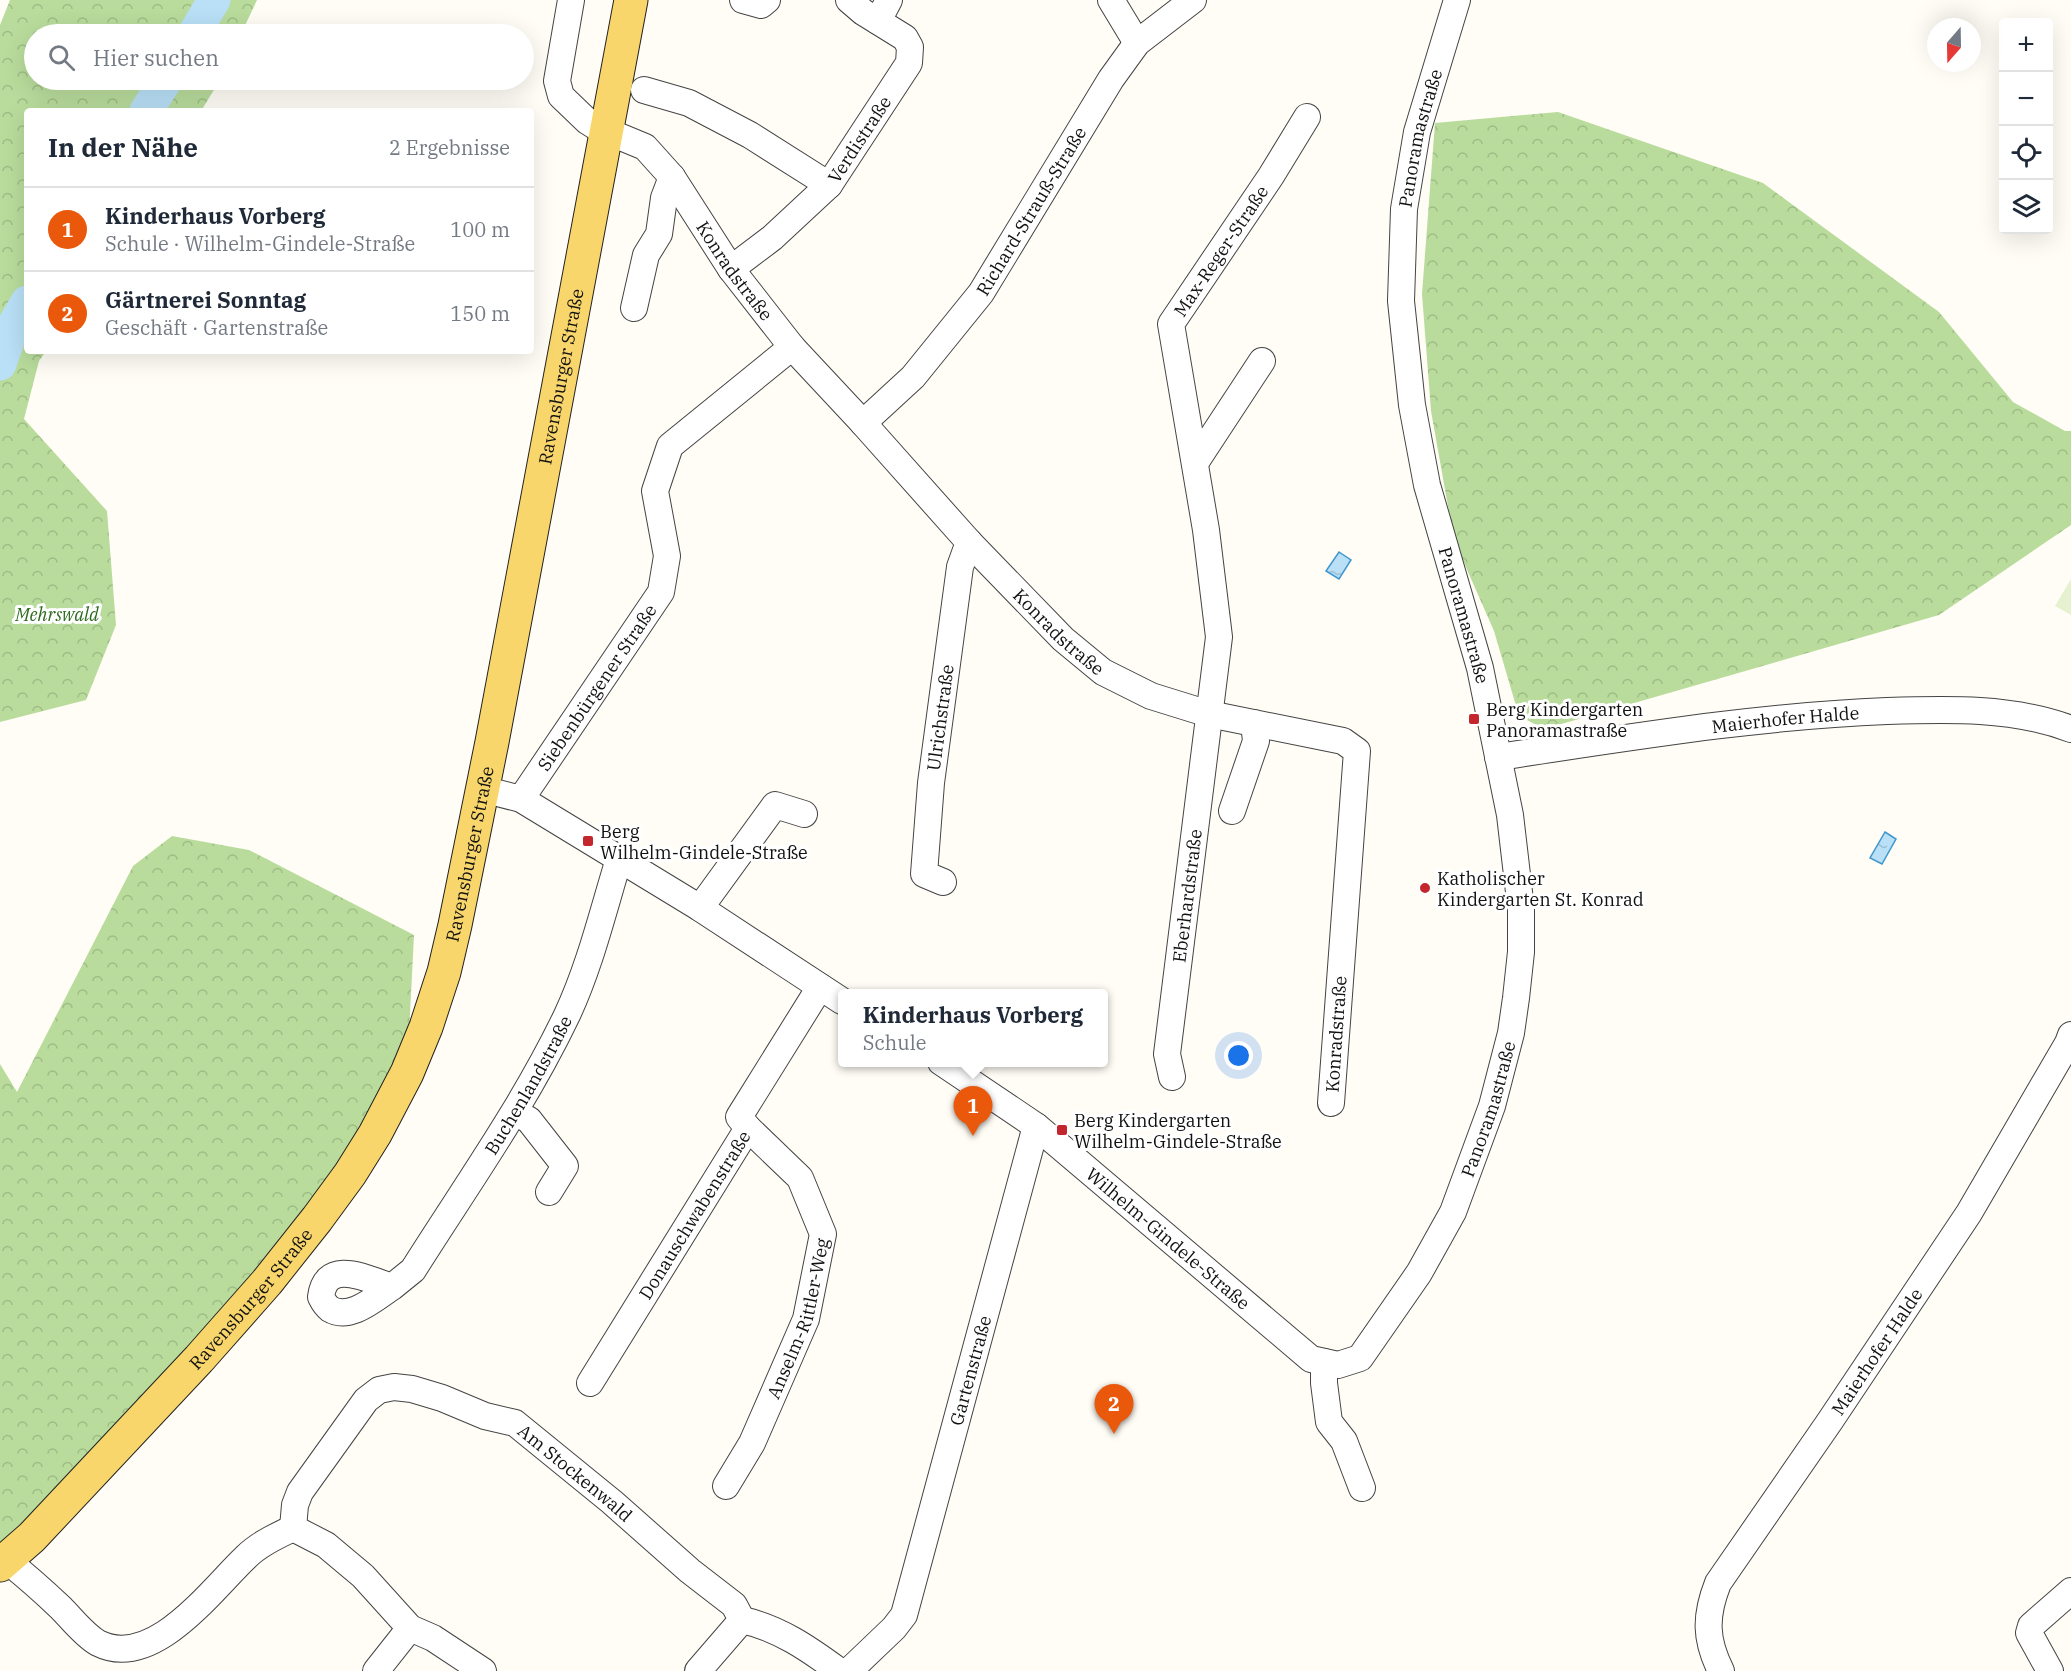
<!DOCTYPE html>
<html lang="de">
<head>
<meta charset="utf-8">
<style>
	:root { --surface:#fff; --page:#f6f6f7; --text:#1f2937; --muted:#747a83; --line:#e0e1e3; --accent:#ea580c }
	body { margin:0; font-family:"IBM Plex Serif",serif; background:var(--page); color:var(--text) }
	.controls { position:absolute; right:18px; top:18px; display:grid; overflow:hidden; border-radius:6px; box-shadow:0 6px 24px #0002 }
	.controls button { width:54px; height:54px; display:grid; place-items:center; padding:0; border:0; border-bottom:2px solid var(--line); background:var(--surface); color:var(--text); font:30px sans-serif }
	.compass { position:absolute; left:1927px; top:18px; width:54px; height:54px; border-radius:50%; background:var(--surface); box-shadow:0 6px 24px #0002; rotate:200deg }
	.you { position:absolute; left:1239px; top:1056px; width:21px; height:21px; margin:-15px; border:4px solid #fff; border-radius:50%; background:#1a73e8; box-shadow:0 0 0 9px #1a73e833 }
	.badge { display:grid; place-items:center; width:39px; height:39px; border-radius:50%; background:var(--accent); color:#fff; font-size:20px; font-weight:700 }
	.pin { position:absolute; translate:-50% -50px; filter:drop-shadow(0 2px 3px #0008) }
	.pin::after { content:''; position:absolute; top:32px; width:21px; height:18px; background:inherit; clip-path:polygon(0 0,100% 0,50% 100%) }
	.popup { position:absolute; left:838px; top:989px; width:270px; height:78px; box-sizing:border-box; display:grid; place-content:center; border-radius:6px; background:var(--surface); filter:drop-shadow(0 2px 4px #0005); font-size:20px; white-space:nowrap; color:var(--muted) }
	.popup b { font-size:22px; color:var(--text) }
	.popup::after { content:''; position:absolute; left:50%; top:100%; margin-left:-12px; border:12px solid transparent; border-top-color:var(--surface) }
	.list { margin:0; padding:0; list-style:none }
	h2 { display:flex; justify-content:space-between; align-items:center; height:78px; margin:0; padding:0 24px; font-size:26px }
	h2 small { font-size:20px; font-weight:400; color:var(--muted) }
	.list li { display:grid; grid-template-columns:39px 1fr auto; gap:18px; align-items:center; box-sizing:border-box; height:84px; padding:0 24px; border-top:2px solid var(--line) }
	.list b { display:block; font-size:22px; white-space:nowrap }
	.list p { margin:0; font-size:20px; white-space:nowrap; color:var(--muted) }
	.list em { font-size:20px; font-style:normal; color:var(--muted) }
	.icon { flex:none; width:33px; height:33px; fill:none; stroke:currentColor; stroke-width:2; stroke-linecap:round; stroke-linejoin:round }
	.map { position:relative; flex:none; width:2071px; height:1671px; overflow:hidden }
	.search { position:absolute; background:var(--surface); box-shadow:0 6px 24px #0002; left:24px; top:24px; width:510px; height:66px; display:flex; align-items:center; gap:15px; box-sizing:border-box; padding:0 21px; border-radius:33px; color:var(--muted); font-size:22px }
	.panel { position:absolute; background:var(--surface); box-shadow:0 6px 24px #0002; left:24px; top:108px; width:510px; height:246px; border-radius:6px }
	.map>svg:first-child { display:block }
</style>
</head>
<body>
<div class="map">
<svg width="2071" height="1671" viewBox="0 0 2071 1671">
	<defs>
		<pattern id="forest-crowns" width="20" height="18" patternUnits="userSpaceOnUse" patternTransform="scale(1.5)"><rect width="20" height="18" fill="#b9dc9c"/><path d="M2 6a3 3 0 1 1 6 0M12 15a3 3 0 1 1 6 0" fill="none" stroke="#9ebc85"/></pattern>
		<pattern id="water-ripples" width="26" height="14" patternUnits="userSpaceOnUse" patternTransform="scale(1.5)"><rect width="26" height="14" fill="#b9e0f7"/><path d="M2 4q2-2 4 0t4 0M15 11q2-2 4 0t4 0" fill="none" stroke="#9ebfd3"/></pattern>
	</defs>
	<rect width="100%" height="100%" fill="#fffdf5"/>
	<!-- forest -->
	<g fill="url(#forest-crowns)">
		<path d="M10,0H257L241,34H34V80H220L201,111H27V351H46L39,361L24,419L107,511L116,625L86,700L0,722V25Z"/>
		<path d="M1558,112L1763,183L1939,312L2013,402L2065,431H2071V525L1939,615L1544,729L1519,716L1494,631L1454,540L1431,411L1422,294L1435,123Z"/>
		<path d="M172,836L249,850L414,935L407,1073L375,1134L0,1568V1064L17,1092L133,866Z"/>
	</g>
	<!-- pitch -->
	<path fill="#e6f2cf" d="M2071,579V615L2055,606Z"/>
	<!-- water -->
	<g fill="url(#water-ripples)" stroke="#3f96cf" stroke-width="1.5">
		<path d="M1339,552L1351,560L1339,579L1326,571Z"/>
		<path d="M1885,832L1896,839L1882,864L1870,858Z"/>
	</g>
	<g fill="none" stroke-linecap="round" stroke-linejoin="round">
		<!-- river -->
		<g stroke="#b9e0f7" stroke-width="33">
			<path d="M194,34L214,0"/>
			<path d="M146,111L166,80"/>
			<path d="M0,364L13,326L27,302"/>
		</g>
		<!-- minor casing -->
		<g stroke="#444" stroke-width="28">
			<g id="minor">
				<path id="s1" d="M571,0L557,81L561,96L587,121L606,133L616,135L645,147L672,177L731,269L792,347L863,423L969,542L1063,639L1103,672L1151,696L1209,714L1343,741L1357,751L1331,1103"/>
				<path d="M743,0L761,5L767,0"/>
				<path d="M1111,0L1137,43"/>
				<path d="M878,21L889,0"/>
				<path d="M644,90L689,103L750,135L829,185"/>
				<path id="s2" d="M731,269L772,238L829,185L909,63L910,47L905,38L863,12L849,0"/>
				<path d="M634,308L646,255L659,234L664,198L672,177"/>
				<path id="s3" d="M863,423L913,377L981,293L1111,79L1137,43L1193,0"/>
				<path d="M1195,463L1262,361"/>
				<path id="s4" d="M1498,757C1627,738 1757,716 1887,711C1948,709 2013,707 2071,729"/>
				<path d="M482,789L521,799L700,908L842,1001"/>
				<path id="s5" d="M521,799L661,592L667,556L655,491L670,446L792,347"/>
				<path d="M1232,811L1256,741L1254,723"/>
				<path id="s6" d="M943,882L924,874L931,783L960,567L969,542"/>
				<path d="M700,908L775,805L804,814"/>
				<path id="s7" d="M941,1062L1036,1126L1311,1359L1338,1365L1360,1358L1419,1273L1453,1212L1492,1106L1511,1033L1516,998L1521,952V909L1510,815L1480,668L1427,485L1412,405L1401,301L1404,209L1417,132L1457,0"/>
				<path id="s8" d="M1172,1077L1167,1054L1219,637L1206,530L1171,324L1271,176L1307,117"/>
				<path d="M515,1112L529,1120L565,1166L549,1192"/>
				<path id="s9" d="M392,1287C375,1298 350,1321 330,1309C326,1306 323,1301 321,1297C326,1257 367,1279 392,1287L413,1270C466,1186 524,1105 567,1015C590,966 603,911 619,859"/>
				<path d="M1324,1362V1383L1329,1422L1344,1441L1362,1488"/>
				<path id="s10" d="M590,1383L748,1128L739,1117L820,987"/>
				<path id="s11" d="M726,1486L752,1443L806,1319L823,1234L800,1178L748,1128"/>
				<path id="s12" d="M293,1528L295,1505L300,1492L366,1400L379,1390L394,1387L412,1389L442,1398L485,1416L515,1423L612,1502L690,1571L734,1605L742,1620L698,1671"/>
				<path d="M293,1528L326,1545L363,1576L410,1628L433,1638L483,1671"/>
				<path d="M6,1560C25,1575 43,1591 61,1608C72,1619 84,1635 98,1643C153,1671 211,1590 246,1557C259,1544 277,1536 293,1528"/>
				<path d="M742,1620C779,1628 809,1649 839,1671"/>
				<path d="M376,1671L410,1628"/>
				<path id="s13" d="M849,1671L894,1628L904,1615L1036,1126"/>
				<path id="s14" d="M1721,1671C1705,1639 1705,1616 1718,1583L1830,1421L1969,1213L2068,1043L2071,1035"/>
				<path d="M2050,1671L2029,1633L2031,1626L2071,1591"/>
			</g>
		</g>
		<!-- major casing -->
		<g stroke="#222" stroke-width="35">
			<g id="major">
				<path id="s15" d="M0,1565L32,1537L199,1359L267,1282L317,1219L350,1174L375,1134L407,1073L426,1027L444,972L455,925L492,742L631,0"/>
			</g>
		</g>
		<!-- minor -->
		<use href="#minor" stroke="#fff" stroke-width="26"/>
		<!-- major -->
		<use href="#major" stroke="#f9d66b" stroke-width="33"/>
	</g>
	<!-- markers -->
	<g fill="#c4262e" stroke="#fff" stroke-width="2">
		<rect x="1468" y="713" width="12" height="12" rx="3"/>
		<rect x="582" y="835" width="12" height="12" rx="3"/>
		<circle cx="1425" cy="888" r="6"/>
		<rect x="1056" y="1124" width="12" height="12" rx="3"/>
	</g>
	<g text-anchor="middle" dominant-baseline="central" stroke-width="6" stroke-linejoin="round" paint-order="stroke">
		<!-- street labels -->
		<g font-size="18" fill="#111" stroke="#fff">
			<text stroke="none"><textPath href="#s7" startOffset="1798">Panoramastraße</textPath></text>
			<text stroke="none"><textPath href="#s2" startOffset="184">Verdistraße</textPath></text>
			<text stroke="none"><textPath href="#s3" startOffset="272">Richard-Strauß-Straße</textPath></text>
			<text stroke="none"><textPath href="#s8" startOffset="849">Max-Reger-Straße</textPath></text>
			<text stroke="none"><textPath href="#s1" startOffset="351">Konradstraße</textPath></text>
			<text stroke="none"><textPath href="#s15" startOffset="1356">Ravensburger Straße</textPath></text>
			<text transform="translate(1464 615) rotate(74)">Panoramastraße</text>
			<text stroke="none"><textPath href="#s1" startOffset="837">Konradstraße</textPath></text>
			<text stroke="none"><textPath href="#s5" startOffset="135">Siebenbürgener Straße</textPath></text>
			<text stroke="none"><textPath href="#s6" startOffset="178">Ulrichstraße</textPath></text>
			<text stroke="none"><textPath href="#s4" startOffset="290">Maierhofer Halde</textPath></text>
			<text stroke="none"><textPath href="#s15" startOffset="870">Ravensburger Straße</textPath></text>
			<text stroke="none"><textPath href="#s8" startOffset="183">Eberhardstraße</textPath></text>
			<text transform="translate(1336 1034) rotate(-86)">Konradstraße</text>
			<text stroke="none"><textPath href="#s9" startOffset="416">Buchenlandstraße</textPath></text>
			<text stroke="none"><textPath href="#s7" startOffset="808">Panoramastraße</textPath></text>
			<text stroke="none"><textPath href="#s10" startOffset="198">Donauschwabenstraße</textPath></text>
			<text stroke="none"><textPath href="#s7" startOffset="288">Wilhelm-Gindele-Straße</textPath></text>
			<text stroke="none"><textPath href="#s15" startOffset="366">Ravensburger Straße</textPath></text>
			<text stroke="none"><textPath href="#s11" startOffset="184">Anselm-Rittler-Weg</textPath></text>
			<text stroke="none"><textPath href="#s14" startOffset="372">Maierhofer Halde</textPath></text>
			<text stroke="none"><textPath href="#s13" startOffset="332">Gartenstraße</textPath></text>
			<text stroke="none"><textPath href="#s12" startOffset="387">Am Stockenwald</textPath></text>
		</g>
		<!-- park labels -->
		<g font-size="18" font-style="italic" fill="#2f6b1f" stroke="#fff">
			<text x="57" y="614">Mehrswald</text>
		</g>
		<!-- poi labels -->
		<g font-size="18" fill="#111" stroke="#fff" text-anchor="start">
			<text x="1486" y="709">Berg Kindergarten<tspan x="1486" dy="21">Panoramastraße</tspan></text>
			<text x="600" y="831">Berg<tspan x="600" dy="21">Wilhelm-Gindele-Straße</tspan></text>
			<text x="1437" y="878">Katholischer<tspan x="1437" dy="21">Kindergarten St. Konrad</tspan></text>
			<text x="1074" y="1120">Berg Kindergarten<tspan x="1074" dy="21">Wilhelm-Gindele-Straße</tspan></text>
		</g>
	</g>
</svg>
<div class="controls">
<button>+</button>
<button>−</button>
<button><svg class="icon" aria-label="locate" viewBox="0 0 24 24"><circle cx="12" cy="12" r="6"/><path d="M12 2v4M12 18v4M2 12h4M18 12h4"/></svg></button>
<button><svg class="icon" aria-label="layers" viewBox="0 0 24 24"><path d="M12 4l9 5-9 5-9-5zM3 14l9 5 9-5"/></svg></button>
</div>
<svg class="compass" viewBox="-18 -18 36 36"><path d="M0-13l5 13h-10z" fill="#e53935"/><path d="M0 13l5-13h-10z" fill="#747a83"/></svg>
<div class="you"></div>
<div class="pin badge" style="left:973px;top:1136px">1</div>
<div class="popup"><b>Kinderhaus Vorberg</b>Schule</div>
<div class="pin badge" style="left:1114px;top:1434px">2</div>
<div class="search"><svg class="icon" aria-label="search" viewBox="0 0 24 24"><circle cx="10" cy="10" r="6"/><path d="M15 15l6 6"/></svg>Hier suchen</div>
<section class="panel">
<h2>In der Nähe<small>2 Ergebnisse</small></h2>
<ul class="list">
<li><span class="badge">1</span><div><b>Kinderhaus Vorberg</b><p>Schule · Wilhelm-Gindele-Straße</p></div><em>100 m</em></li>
<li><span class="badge">2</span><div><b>Gärtnerei Sonntag</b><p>Geschäft · Gartenstraße</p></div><em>150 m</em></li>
</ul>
</section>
</div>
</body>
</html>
